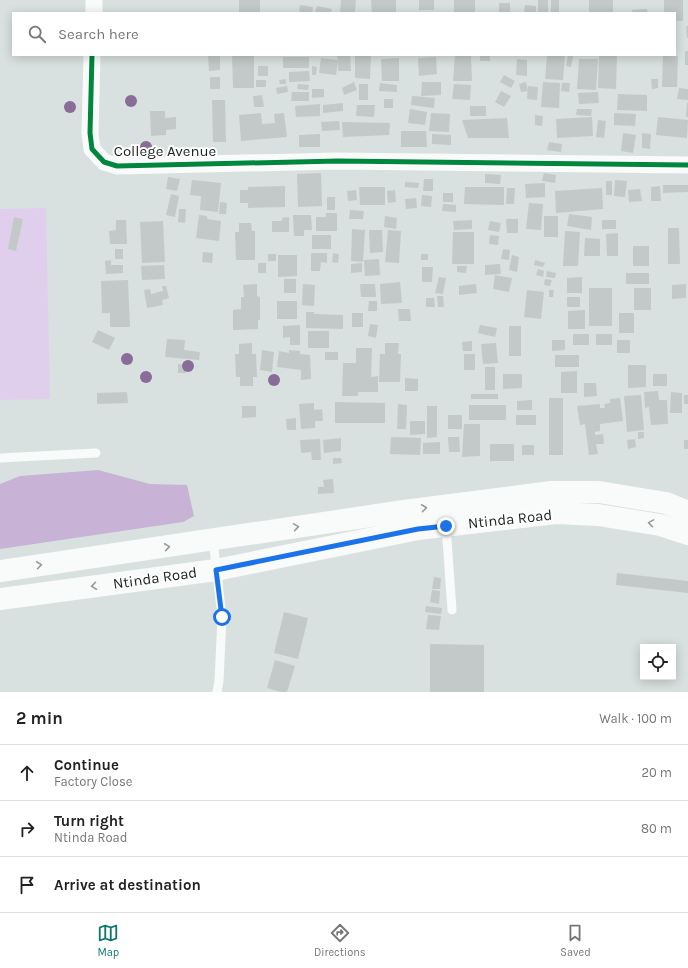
<!DOCTYPE html>
<html lang="en">
<head>
<meta charset="utf-8">
<style>
	:root { --surface:#fff; --page:#f6f6f6; --text:#222; --muted:#767676; --line:#e0e0e0; --accent:#0f766e }
	body { margin:0; font-family:Karla,sans-serif; background:var(--page); color:var(--text) }
	.controls { position:absolute; right:12px; bottom:12px; display:grid; overflow:hidden; border-radius:0px; box-shadow:0 2px 10px #0003 }
	.controls button { width:36px; height:36px; display:grid; place-items:center; padding:0; border:0; border-bottom:1px solid var(--line); background:var(--surface); color:var(--text); font:20px sans-serif }
	.stop { position:absolute; width:12px; height:12px; margin:-9px; border:3px solid #1a73e8; border-radius:50%; background:#fff }
	.stop.end { background:#1a73e8; border-color:#fff; box-shadow:0 1px 4px #0008 }
	.list { margin:0; padding:0; list-style:none }
	h2 { display:flex; justify-content:space-between; align-items:center; height:52px; margin:0; padding:0 16px; font-size:17px }
	h2 small { font-size:13px; font-weight:400; color:var(--muted) }
	.list li { display:grid; grid-template-columns:26px 1fr auto; gap:12px; align-items:center; box-sizing:border-box; height:56px; padding:0 16px; border-top:1px solid var(--line) }
	.list b { display:block; font-size:15px; white-space:nowrap }
	.list p { margin:0; font-size:13px; white-space:nowrap; color:var(--muted) }
	.list em { font-size:13px; font-style:normal; color:var(--muted) }
	.icon { flex:none; width:22px; height:22px; fill:none; stroke:currentColor; stroke-width:2; stroke-linecap:round; stroke-linejoin:round }
	.map { position:relative; flex:none; width:688px; height:692px; overflow:hidden }
	.search { position:absolute; background:var(--surface); box-shadow:0 2px 10px #0003; left:12px; right:12px; top:12px; height:44px; display:flex; align-items:center; gap:10px; box-sizing:border-box; padding:0 14px; border-radius:0px; color:var(--muted); font-size:15px }
	.sheet { height:220px; background:var(--surface) }
	nav { display:flex; justify-content:space-around; align-items:center; box-sizing:border-box; height:56px; border-top:1px solid var(--line); background:var(--surface); font-size:11px; color:var(--muted) }
	nav a { display:grid; justify-items:center; gap:2px }
	nav .on { color:var(--accent) }
	.map>svg:first-child { display:block }
</style>
</head>
<body>
<div class="map">
<svg width="688" height="692" viewBox="0 0 688 692">
	<rect width="100%" height="100%" fill="#d8e1df"/>
	<!-- green -->
	<path fill="#e0cfec" d="M46,208L50,399L0,400V209Z"/>
	<!-- forest -->
	<path fill="#c8b3d7" d="M98,470L150,484L187,485L194,516L183,522L0,549V484L20,476Z"/>
	<!-- building -->
	<g fill="#c3c9c8">
		<rect x="239" y="0" width="21" height="13"/>
		<path d="M341,0H356L355,13L340,12Z"/>
		<path d="M371,0H396V13H372Z"/>
		<rect x="419" y="0" width="15" height="10"/>
		<rect x="454" y="0" width="21" height="13"/>
		<rect x="538" y="0" width="10" height="13"/>
		<rect x="551" y="0" width="8" height="12"/>
		<rect x="589" y="0" width="24" height="13"/>
		<path d="M664,0H683V21H675V13H664Z"/>
		<rect x="499" y="3" width="11" height="10"/>
		<path d="M300,5L313,7L312,13H299Z"/>
		<path d="M525,5L536,6V13H524Z"/>
		<path d="M317,6L332,9L331,13H315Z"/>
		<path d="M647,9L648,13H632V10Z"/>
		<path d="M686,26H688V38H687Z"/>
		<rect x="685" y="51" width="3" height="14"/>
		<path d="M208,55H220V70L209,71Z"/>
		<path d="M337,55H350L351,71H338V62L336,75L319,73L321,58L338,60Z"/>
		<path d="M355,55H371L370,79L355,78Z"/>
		<path d="M455,55H471L472,81H453Z"/>
		<rect x="480" y="55" width="10" height="6"/>
		<path d="M547,55H565L563,80L545,79Z"/>
		<path d="M568,55L573,56L571,67L566,66Z"/>
		<path d="M232,56H254V88H233Z"/>
		<path d="M599,56H617L616,89L598,88Z"/>
		<path d="M663,56H678L677,87H662Z"/>
		<rect x="283" y="57" width="26" height="11"/>
		<path d="M436,57L437,74L419,76L418,58Z"/>
		<path d="M399,58V81H382L381,59Z"/>
		<path d="M517,59L527,60V76L516,75Z"/>
		<path d="M579,59H598L596,90L577,89Z"/>
		<rect x="258" y="66" width="10" height="10"/>
		<path d="M312,66L317,67L316,75H312Z"/>
		<path d="M309,71L310,81L289,82V72Z"/>
		<path d="M504,75L515,81L511,88L500,82Z"/>
		<rect x="210" y="77" width="10" height="12"/>
		<path d="M286,79V84H280L279,80Z"/>
		<path d="M651,79H658V88L652,89Z"/>
		<rect x="256" y="80" width="10" height="7"/>
		<path d="M354,82L357,90L344,95L342,88Z"/>
		<path d="M422,82H441V95L421,96Z"/>
		<path d="M526,82L528,91L521,92L519,84Z"/>
		<path d="M543,82L560,83L559,108L541,107Z"/>
		<path d="M380,83L397,85V92L379,91Z"/>
		<path d="M562,83H570L569,92L561,91Z"/>
		<path d="M298,84L309,85L308,90L297,89Z"/>
		<rect x="359" y="84" width="9" height="16"/>
		<path d="M454,84L471,85L470,100L452,99Z"/>
		<path d="M287,86L288,92L277,94L276,88Z"/>
		<path d="M528,86L538,87L537,100L527,99Z"/>
		<path d="M679,88L688,89V100L677,99Z"/>
		<path d="M312,89H324V97L312,98Z"/>
		<path d="M501,91L511,96L504,107L495,102Z"/>
		<path d="M292,92H309V101H291Z"/>
		<path d="M598,92L599,103L579,104L578,93Z"/>
		<path d="M618,94L647,95V111L617,110Z"/>
		<path d="M262,95L264,107H254L253,96Z"/>
		<path d="M412,96L435,98L434,108L411,105Z"/>
		<rect x="384" y="99" width="9" height="9"/>
		<path d="M212,100H225L226,142H213Z"/>
		<path d="M343,103V111L323,113V105Z"/>
		<path d="M687,103H688V117H686Z"/>
		<path d="M320,104V116L296,117L295,106Z"/>
		<path d="M357,105H375L374,117L356,116Z"/>
		<rect x="470" y="106" width="16" height="10"/>
		<path d="M410,109L427,112L425,125L408,123Z"/>
		<path d="M577,109H592L591,116L576,115Z"/>
		<path d="M150,111H165V118L176,117V129L166,130V135L151,136Z"/>
		<path d="M261,113L262,124L275,123L274,114L284,113L287,137L241,141L239,115Z"/>
		<path d="M431,113L450,114L449,132L429,131Z"/>
		<path d="M614,113L636,114L635,126L614,125Z"/>
		<path d="M535,115L543,116L542,126L535,125Z"/>
		<path d="M592,117L593,136L557,138L556,119Z"/>
		<path d="M658,117L688,120L687,138L656,135Z"/>
		<path d="M507,118L509,138H468L462,120Z"/>
		<path d="M598,120L606,121L604,138L596,137Z"/>
		<path d="M339,121L340,130L322,131L321,122Z"/>
		<path d="M342,122L390,123L389,135L343,137Z"/>
		<path d="M401,131H426L427,147H401Z"/>
		<path d="M623,133L636,135L633,153L621,151Z"/>
		<path d="M642,133L651,134L650,149L642,148Z"/>
		<path d="M320,134V147H299V135Z"/>
		<path d="M432,134L451,135V145L432,144Z"/>
		<path d="M549,142L562,144L561,152L547,150Z"/>
		<path d="M321,173L322,206L298,207L297,174Z"/>
		<path d="M544,173L556,175L555,183L542,181Z"/>
		<path d="M485,174L501,175L500,184L485,183Z"/>
		<path d="M168,177L180,179L177,191L166,189Z"/>
		<path d="M424,179H433V191H423Z"/>
		<path d="M192,180L221,183L218,212L200,210L201,196L190,195Z"/>
		<path d="M615,180L627,181L625,197L614,196Z"/>
		<rect x="606" y="181" width="6" height="14"/>
		<path d="M405,182L419,183L418,188L405,187Z"/>
		<path d="M545,183V197L526,198L525,184Z"/>
		<path d="M663,185H688V192L663,193Z"/>
		<path d="M285,186V207L248,208V203H240V190H248V187Z"/>
		<path d="M660,186L661,201H651V187Z"/>
		<path d="M359,187H385V205H360Z"/>
		<path d="M465,187H504V205L464,204Z"/>
		<path d="M507,188H515L514,204H506Z"/>
		<path d="M602,188L603,209L556,213L555,191Z"/>
		<path d="M640,189L642,201L629,202L628,190Z"/>
		<path d="M356,190L357,200L348,201L347,191Z"/>
		<path d="M395,190L396,202L388,203L387,191Z"/>
		<rect x="443" y="193" width="10" height="9"/>
		<path d="M171,194L179,196L175,217L166,215Z"/>
		<path d="M422,195L432,196L431,207L421,206Z"/>
		<rect x="327" y="197" width="8" height="13"/>
		<path d="M416,198L417,208L406,209L405,199Z"/>
		<path d="M220,202L227,203L226,214H219Z"/>
		<path d="M529,203L543,204L541,230L526,229Z"/>
		<path d="M443,204L456,205V212L442,211Z"/>
		<path d="M179,209H186L185,223L178,222Z"/>
		<path d="M350,210L364,211L363,219H349Z"/>
		<path d="M326,213H337V231H316V217H326Z"/>
		<path d="M569,214L592,217L591,230L567,226Z"/>
		<path d="M199,215L207,216V219L221,221L219,241L196,238Z"/>
		<path d="M293,215H311L312,230H304V236H294Z"/>
		<path d="M385,216L397,218L396,229L384,227Z"/>
		<rect x="544" y="216" width="14" height="21"/>
		<path d="M14,217L23,219L16,251L8,249Z"/>
		<path d="M289,217V232H272V221H282V218Z"/>
		<path d="M506,219H518V233H507Z"/>
		<path d="M116,220H126L127,244H110L109,231L116,230Z"/>
		<path d="M472,220V229L454,230L453,221Z"/>
		<rect x="602" y="220" width="14" height="9"/>
		<path d="M163,221L165,262L142,263L140,222Z"/>
		<path d="M490,221L501,223L499,232L488,230Z"/>
		<path d="M239,223H251L252,231H255V260H236L235,232H239Z"/>
		<path d="M668,228H679L680,264H668Z"/>
		<path d="M352,229L365,230L363,262L351,261Z"/>
		<path d="M369,230H382L383,252L370,253Z"/>
		<path d="M388,230L401,231L399,263L385,262Z"/>
		<path d="M565,231L580,232L578,266H563Z"/>
		<path d="M453,232H474V264H452Z"/>
		<path d="M618,233V256H607L606,234Z"/>
		<rect x="312" y="235" width="19" height="14"/>
		<path d="M490,235L499,236L498,245L489,244Z"/>
		<path d="M585,238L600,239V256H584Z"/>
		<rect x="633" y="246" width="16" height="20"/>
		<rect x="115" y="249" width="8" height="10"/>
		<path d="M503,249L510,250L509,260L501,259Z"/>
		<path d="M203,252L213,253L212,263L202,262Z"/>
		<path d="M311,253H327V263L321,262L320,271H311Z"/>
		<path d="M333,253L339,254L338,263L332,262Z"/>
		<rect x="268" y="254" width="8" height="7"/>
		<rect x="421" y="254" width="7" height="6"/>
		<path d="M278,255H297V276L278,277Z"/>
		<path d="M512,255L519,257L517,272L509,270Z"/>
		<path d="M379,259L380,275L365,276L364,260Z"/>
		<path d="M111,260V265H123V273L106,274L105,261Z"/>
		<path d="M535,260L545,263L543,267L534,265Z"/>
		<rect x="258" y="263" width="8" height="10"/>
		<path d="M362,263V272L351,273V264Z"/>
		<path d="M500,264L501,274L485,275V265Z"/>
		<path d="M164,265L165,279L142,280L141,266Z"/>
		<path d="M457,266H467L466,273L457,272Z"/>
		<path d="M422,267H433L432,282H422Z"/>
		<path d="M538,269L544,271L543,277L536,275Z"/>
		<path d="M547,271L556,273L555,278L546,277Z"/>
		<rect x="626" y="273" width="23" height="11"/>
		<path d="M495,275L512,278L509,292L493,289Z"/>
		<path d="M439,277L446,278L443,294L435,293Z"/>
		<path d="M582,277V293H567V278Z"/>
		<rect x="284" y="279" width="12" height="14"/>
		<path d="M545,279L552,280L550,286L544,285Z"/>
		<path d="M128,280L130,327H110V313H102L101,281Z"/>
		<path d="M400,282L402,303L381,304L380,284Z"/>
		<path d="M257,284V296L260,297V320H258V329L233,330V310L241,309V297H244L243,285Z"/>
		<path d="M303,284L315,285L314,306L302,305Z"/>
		<path d="M360,284H375L376,297H361Z"/>
		<path d="M476,284L477,293L459,295V286Z"/>
		<path d="M686,284V298L672,299V285Z"/>
		<path d="M162,286H166L169,298L162,300L163,305L147,308L144,290L150,289L151,294L163,291Z"/>
		<rect x="589" y="288" width="23" height="38"/>
		<rect x="634" y="288" width="17" height="22"/>
		<path d="M527,290L544,292L541,319L524,317Z"/>
		<path d="M549,290H554L553,297H549Z"/>
		<path d="M437,296H443L444,307H438Z"/>
		<rect x="567" y="297" width="13" height="10"/>
		<path d="M426,298H434L435,307H426Z"/>
		<rect x="277" y="301" width="20" height="18"/>
		<path d="M369,301H377V311H368Z"/>
		<path d="M398,309H410L411,321H399Z"/>
		<path d="M585,310V329H568V311Z"/>
		<path d="M306,312H314V314L343,315V329L306,328Z"/>
		<rect x="352" y="313" width="11" height="14"/>
		<rect x="619" y="313" width="15" height="20"/>
		<path d="M370,324L378,325L376,338L368,336Z"/>
		<path d="M300,325V345H290V337L283,338V326Z"/>
		<path d="M480,325L497,328L495,337L478,333Z"/>
		<rect x="509" y="326" width="12" height="30"/>
		<path d="M98,330L115,338L109,350L92,342Z"/>
		<rect x="308" y="331" width="21" height="17"/>
		<rect x="573" y="334" width="16" height="11"/>
		<rect x="596" y="334" width="16" height="11"/>
		<path d="M167,339L185,340L184,350L200,352L199,360L165,357Z"/>
		<path d="M552,340H565V350L552,351Z"/>
		<rect x="617" y="340" width="13" height="13"/>
		<path d="M472,341V351H463L462,342Z"/>
		<path d="M252,343V354H256L257,377H253V386H240V377H236L235,354H239V344Z"/>
		<path d="M385,343H399L398,354H401L400,382H379L380,354H385Z"/>
		<path d="M496,343L498,363L483,364L481,344Z"/>
		<path d="M356,348H372L371,377L378,376V392H358V396H342L343,363H356Z"/>
		<path d="M262,350L274,352L272,372L260,370Z"/>
		<path d="M289,350L300,351V354L310,355L311,379L301,380V370L277,367L279,351L289,353Z"/>
		<rect x="325" y="352" width="13" height="8"/>
		<rect x="464" y="354" width="11" height="16"/>
		<rect x="555" y="355" width="24" height="12"/>
		<path d="M178,364L186,365V373H178Z"/>
		<path d="M628,365H646V387L628,388Z"/>
		<rect x="485" y="367" width="10" height="23"/>
		<path d="M577,371V393H561V372Z"/>
		<path d="M503,374H522V388L503,389Z"/>
		<rect x="653" y="374" width="14" height="12"/>
		<path d="M405,378L418,379V391H405Z"/>
		<path d="M584,383H596L597,396L584,397Z"/>
		<path d="M658,391L659,400H667L668,424L651,425L649,407L645,408L644,392Z"/>
		<path d="M127,392L128,403L97,404V393Z"/>
		<path d="M671,392L682,393V413H670Z"/>
		<rect x="471" y="394" width="27" height="5"/>
		<path d="M641,395L644,430L627,432L624,396Z"/>
		<rect x="684" y="395" width="4" height="9"/>
		<rect x="549" y="398" width="14" height="57"/>
		<path d="M620,398L623,421L600,424V431L595,432V435L603,434L604,444H596L598,454L589,455L585,424L580,425L577,406L600,404V408H605L604,404L610,403V399Z"/>
		<path d="M532,400V410H517V401Z"/>
		<path d="M335,402L385,403V423H335Z"/>
		<path d="M314,403V410L322,409L323,421H315V428L301,429L299,404Z"/>
		<path d="M398,404L407,405L406,429H397Z"/>
		<rect x="469" y="405" width="37" height="15"/>
		<path d="M242,406H256V417L242,418Z"/>
		<path d="M427,406H437V437L427,438Z"/>
		<rect x="448" y="415" width="14" height="14"/>
		<rect x="516" y="415" width="20" height="10"/>
		<path d="M296,418V430H287L286,419Z"/>
		<path d="M410,421H425V434L410,435Z"/>
		<path d="M464,424H480V456L462,457Z"/>
		<path d="M638,432H644V438L638,439Z"/>
		<path d="M391,437L421,438L420,455L390,454Z"/>
		<path d="M448,437H459L460,452H449Z"/>
		<path d="M341,438V451L324,453L323,440Z"/>
		<path d="M320,439L321,460H312L311,452L301,453L300,440Z"/>
		<path d="M635,439L636,447L628,449L627,440Z"/>
		<rect x="684" y="440" width="4" height="9"/>
		<path d="M440,442V454H423V443Z"/>
		<rect x="490" y="444" width="24" height="17"/>
		<rect x="522" y="445" width="12" height="10"/>
		<path d="M333,458H341L342,463L333,464Z"/>
		<path d="M333,479L334,493L318,494V487H324L323,480Z"/>
		<path d="M617,573L688,581V593L616,585Z"/>
		<path d="M434,577L441,578L440,589H432Z"/>
		<path d="M432,590L440,591L439,604L430,602Z"/>
		<path d="M426,606L442,608L441,614L425,612Z"/>
		<path d="M284,612L308,618L298,659L274,653Z"/>
		<path d="M428,615L441,616L439,630L426,629Z"/>
		<path d="M430,644L484,645V692H430Z"/>
		<path d="M275,660L295,666L287,692H281L267,688Z"/>
	</g>
	<g fill="none" stroke-linecap="round" stroke-linejoin="round">
		<!-- service -->
		<g stroke="#f9fafa" stroke-width="9">
			<path d="M0,458L96,453"/>
			<path d="M446,526L452,610"/>
			<path d="M213,540L222,617L219,681L217,692"/>
		</g>
		<!-- minor -->
		<g stroke="#f9fafa" stroke-width="17">
			<path d="M94,13V0"/>
			<path d="M92,55L90,133L92,149L104,162L117,166L338,161L688,165"/>
		</g>
		<!-- secondary -->
		<g stroke="#f9fafa" stroke-width="22">
			<path d="M0,571L404,511L551,492H599L666,503L688,512"/>
			<path d="M0,599L216,570L418,529L556,513L598,515L660,525L688,534"/>
		</g>
		<!-- cycleway casing -->
		<g stroke="#fff" stroke-width="8">
			<path id="cycleway" d="M92,55L90,133L92,149L104,162L117,166L338,161L688,165"/>
		</g>
		<!-- cycleway -->
		<use href="#cycleway" stroke="#00873e" stroke-width="5"/>
	</g>
	<!-- trees -->
	<g fill="#8a6c99">
		<circle cx="131" cy="101" r="6"/>
		<circle cx="70" cy="107" r="6"/>
		<circle cx="146" cy="147" r="6"/>
		<circle cx="127" cy="359" r="6"/>
		<circle cx="188" cy="366" r="6"/>
		<circle cx="146" cy="377" r="6"/>
		<circle cx="274" cy="380" r="6"/>
	</g>
	<!-- one-way arrows -->
	<defs><path id="oneway-chevron" d="M-2-3.5L2.5 0L-2 3.5" fill="none" stroke-width="1.6" stroke-linecap="round" stroke-linejoin="round"/></defs>
	<g stroke="#969998">
		<use href="#oneway-chevron" transform="translate(424 508) rotate(-7)"/>
		<use href="#oneway-chevron" transform="translate(651 523) rotate(-171)"/>
		<use href="#oneway-chevron" transform="translate(296 527) rotate(-9)"/>
		<use href="#oneway-chevron" transform="translate(167 547) rotate(-8)"/>
		<use href="#oneway-chevron" transform="translate(39 565) rotate(-8)"/>
		<use href="#oneway-chevron" transform="translate(94 586) rotate(172)"/>
	</g>
	<g fill="none" stroke-linecap="round" stroke-linejoin="round">
		<!-- route -->
		<path stroke="#1a73e8" stroke-width="5" d="M222,617L216,570L418,529L446,526"/>
	</g>
	<g text-anchor="middle" dominant-baseline="central" stroke-width="4" stroke-linejoin="round" paint-order="stroke">
		<!-- street labels -->
		<g font-size="15" fill="#1c2221" stroke="#fff">
			<text x="165" y="151">College Avenue</text>
			<text transform="translate(510 519) rotate(-6)">Ntinda Road</text>
			<text transform="translate(155 578) rotate(-8)">Ntinda Road</text>
		</g>
	</g>
</svg>
<div class="controls">
<button><svg class="icon" aria-label="locate" viewBox="0 0 24 24"><circle cx="12" cy="12" r="6"/><path d="M12 2v4M12 18v4M2 12h4M18 12h4"/></svg></button>
</div>
<div class="stop" style="left:222px;top:617px"></div>
<div class="stop end" style="left:446px;top:526px"></div>
<div class="search"><svg class="icon" aria-label="search" viewBox="0 0 24 24"><circle cx="10" cy="10" r="6"/><path d="M15 15l6 6"/></svg>Search here</div>
</div>
<section class="sheet">
<h2>2 min<small>Walk · 100 m</small></h2>
<ul class="list">
<li><svg class="icon" aria-label="ahead" viewBox="0 0 24 24"><path d="M12 20V5M6 11l6-6 6 6"/></svg><div><b>Continue</b><p>Factory Close</p></div><em>20 m</em></li>
<li><svg class="icon" aria-label="right" viewBox="0 0 24 24"><path d="M7 20v-9h11M14 6l5 5-5 5"/></svg><div><b>Turn right</b><p>Ntinda Road</p></div><em>80 m</em></li>
<li><svg class="icon" aria-label="arrive" viewBox="0 0 24 24"><path d="M6 21V4h12l-3 4 3 4H6"/></svg><div><b>Arrive at destination</b></div></li>
</ul>
</section>
<nav>
<a class="on"><svg class="icon" aria-label="map" viewBox="0 0 24 24"><path d="M3 6l6-2 6 2 6-2v14l-6 2-6-2-6 2zM9 4v14M15 6v14"/></svg>Map</a>
<a><svg class="icon" aria-label="directions" viewBox="0 0 24 24"><path d="M12 3l9 9-9 9-9-9zM9 14v-3h6M13 9l2 2-2 2"/></svg>Directions</a>
<a><svg class="icon" aria-label="saved" viewBox="0 0 24 24"><path d="M7 4h10v16l-5-4-5 4z"/></svg>Saved</a>
</nav>
</body>
</html>
